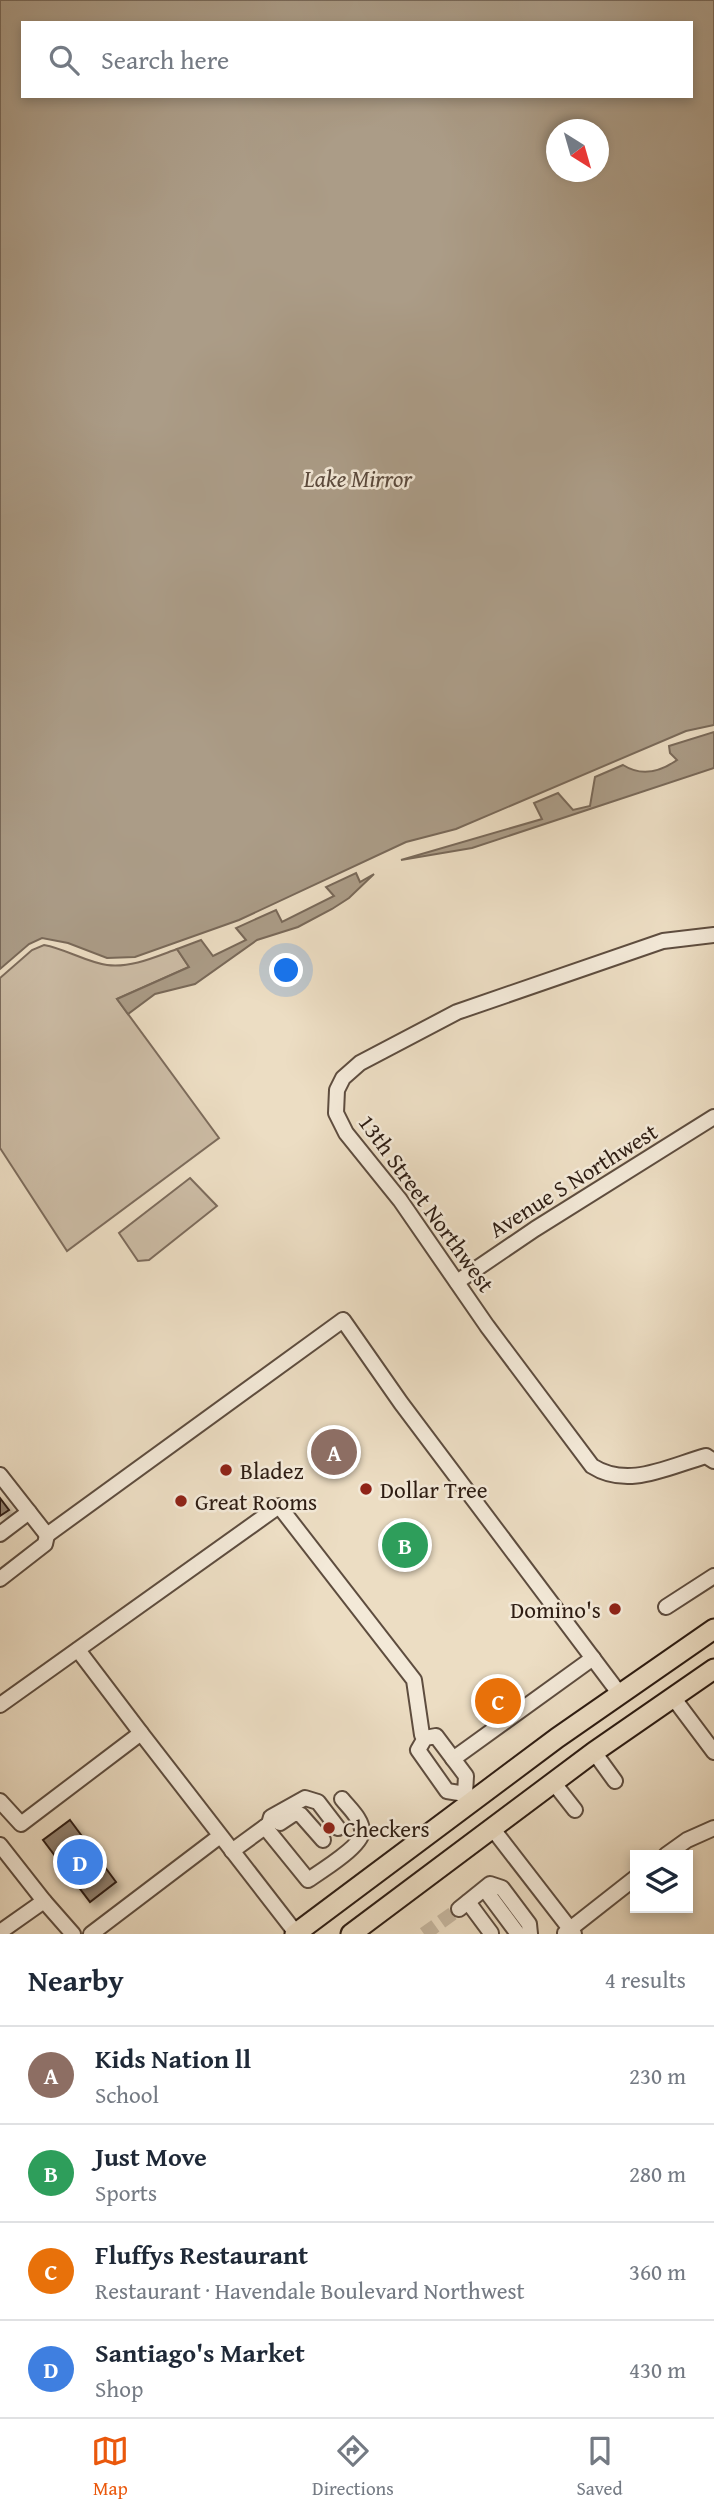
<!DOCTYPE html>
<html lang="en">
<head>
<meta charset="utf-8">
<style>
	:root { --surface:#fff; --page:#f2f2f3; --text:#1f2937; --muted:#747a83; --line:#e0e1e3; --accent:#ea580c }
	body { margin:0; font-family:"Gentium Book Plus",serif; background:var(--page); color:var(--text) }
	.controls { position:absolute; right:21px; bottom:21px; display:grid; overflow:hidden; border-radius:0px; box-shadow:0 4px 10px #0003 }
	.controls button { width:63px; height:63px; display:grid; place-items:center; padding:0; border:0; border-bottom:2px solid var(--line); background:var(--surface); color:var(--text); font:35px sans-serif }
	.compass { position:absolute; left:546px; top:119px; width:63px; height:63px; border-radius:50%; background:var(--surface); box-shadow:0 4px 10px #0003; rotate:143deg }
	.you { position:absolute; left:287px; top:971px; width:24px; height:24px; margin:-18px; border:5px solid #fff; border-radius:50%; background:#1a73e8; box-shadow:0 0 0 10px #1a73e833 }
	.badge { display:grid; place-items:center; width:46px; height:46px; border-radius:50%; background:var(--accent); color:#fff; font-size:23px; font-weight:700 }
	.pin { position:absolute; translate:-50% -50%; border:4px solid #fff; box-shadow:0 2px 7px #0006 }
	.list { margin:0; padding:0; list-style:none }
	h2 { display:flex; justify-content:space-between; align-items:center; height:91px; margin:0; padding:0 28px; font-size:30px }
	h2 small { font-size:23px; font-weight:400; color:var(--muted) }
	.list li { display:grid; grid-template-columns:46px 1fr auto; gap:21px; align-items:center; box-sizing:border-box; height:98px; padding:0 28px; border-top:2px solid var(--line) }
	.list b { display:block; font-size:26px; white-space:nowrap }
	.list p { margin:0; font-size:23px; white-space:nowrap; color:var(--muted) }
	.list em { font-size:23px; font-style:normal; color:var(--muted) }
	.icon { flex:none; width:38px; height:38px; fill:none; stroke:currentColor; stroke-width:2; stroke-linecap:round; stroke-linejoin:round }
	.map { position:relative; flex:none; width:714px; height:1934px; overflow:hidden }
	.search { position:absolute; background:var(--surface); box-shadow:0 4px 10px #0003; left:21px; right:21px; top:21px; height:77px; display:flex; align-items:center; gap:18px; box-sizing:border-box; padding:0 24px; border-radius:0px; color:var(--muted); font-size:26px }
	.sheet { height:483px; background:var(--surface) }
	nav { display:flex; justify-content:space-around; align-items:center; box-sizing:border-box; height:98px; border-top:2px solid var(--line); background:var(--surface); font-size:19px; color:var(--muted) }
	nav a { display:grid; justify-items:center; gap:4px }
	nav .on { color:var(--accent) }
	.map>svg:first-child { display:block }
</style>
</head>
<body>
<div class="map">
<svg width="714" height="1934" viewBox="0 0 714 1934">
	<defs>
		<filter id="shadow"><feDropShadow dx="5" dy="5" stdDeviation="3.5" flood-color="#0004"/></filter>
	</defs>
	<rect width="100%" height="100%" fill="#ecddc3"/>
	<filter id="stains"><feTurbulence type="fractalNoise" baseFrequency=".00286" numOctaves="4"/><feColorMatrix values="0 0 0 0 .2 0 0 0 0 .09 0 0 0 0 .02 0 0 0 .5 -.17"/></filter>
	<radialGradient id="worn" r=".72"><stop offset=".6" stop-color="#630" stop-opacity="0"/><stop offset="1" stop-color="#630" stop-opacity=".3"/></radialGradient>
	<!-- green -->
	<g fill="#ccbca5" stroke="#7d6c5c" stroke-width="2">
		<path d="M44,945C66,949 86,962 107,965C131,968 155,957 177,949L189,967L117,999L219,1138L67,1251L0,1148V978L32,950Z"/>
		<path d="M190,1178L217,1206L149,1260L138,1261L119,1233Z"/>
	</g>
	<!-- water -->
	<g fill="#ab9c87" stroke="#796959" stroke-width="2" fill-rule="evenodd">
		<path d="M0,0H714V725L686,731L456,829L406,842L239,920L135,957L107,958L68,943L42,938L29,944L0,969ZM23,23H691V96H23ZM556,130H598V172H556Z"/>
		<path d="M714,732V768L472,848L401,860L542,819L534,803L558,793L573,810L590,806L595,777L623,765C642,777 660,772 677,760L670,753L669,746Z"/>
		<path d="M356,873L360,882L374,874L349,898L332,909L298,927L257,940L195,984L155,994L128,1014L117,999L189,967L177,949L201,940L213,956L246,940L236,928L276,910L282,922L334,896L326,887Z"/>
	</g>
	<!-- building -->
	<g fill="#91816f" stroke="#2e1d13" stroke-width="2" filter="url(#shadow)">
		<path d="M0,1498L9,1510L0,1516Z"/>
		<path d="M70,1820L116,1882L90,1902L43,1840Z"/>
	</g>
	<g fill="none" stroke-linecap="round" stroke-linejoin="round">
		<!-- minor-tunnel -->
		<path stroke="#c6b7a0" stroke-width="14" stroke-dasharray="14 7" stroke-linecap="butt" d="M424,1934L459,1909"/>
		<!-- minor casing -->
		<g stroke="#5e4d3f" stroke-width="18">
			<g id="minor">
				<path d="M714,935L663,941L457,1012L360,1063L343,1078L337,1090L336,1113L346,1133L400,1200L487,1326L592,1466C628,1489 667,1467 706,1456L714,1461"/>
				<path d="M457,1282L535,1229L714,1117"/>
				<path d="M0,1475L47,1535L343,1320L401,1403L619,1693"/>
				<path d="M0,1534L29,1512"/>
				<path d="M0,1579L45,1544L47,1535"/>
				<path d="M666,1607L714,1576"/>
				<path d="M78,1650L141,1733"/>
				<path d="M672,1696L714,1752"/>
				<path d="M0,1705L279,1506L414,1680L422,1735L425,1738"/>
				<path d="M594,1752L615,1781"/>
				<path d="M453,1759L593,1658"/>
				<path d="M553,1782L575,1810"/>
				<path d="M465,1794L447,1791L418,1750L425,1738L436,1736L466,1776L465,1794L471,1802"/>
				<path d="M0,1801L21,1824L141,1733L296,1933"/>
				<path d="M280,1823L295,1813L301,1815L323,1840"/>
				<path d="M265,1827L308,1880C320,1872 362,1846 362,1832C363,1820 349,1808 342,1799"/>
				<path d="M492,1828L574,1934"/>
				<path d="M0,1845L44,1901"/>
				<path d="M232,1851L269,1824L271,1817L305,1798L318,1802L338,1828"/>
				<path d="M666,1855L687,1840L714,1828"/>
				<path d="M493,1888L489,1895L518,1934"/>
				<path d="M468,1902L491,1933"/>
				<path d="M459,1909L490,1884L502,1888L529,1924L530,1934"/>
				<path d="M0,1932L44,1901L73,1934"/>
				<path d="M565,1933L635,1878"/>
				<path d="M91,1934L220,1836"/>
			</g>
		</g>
		<!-- major casing -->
		<g stroke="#2e1d13" stroke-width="23">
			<g id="major">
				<path d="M295,1934L557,1738L714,1629"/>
				<path d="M351,1934L594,1752L714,1669"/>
			</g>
		</g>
		<!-- minor -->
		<use href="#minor" stroke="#f3e9d8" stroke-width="14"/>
		<!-- major -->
		<use href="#major" stroke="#ecddc3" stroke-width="19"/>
	</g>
	<!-- markers -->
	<g fill="#8f2418" stroke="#f3e9d8" stroke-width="2.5">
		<circle cx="226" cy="1470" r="7"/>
		<circle cx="366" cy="1489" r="7"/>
		<circle cx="181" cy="1501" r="7"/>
		<circle cx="615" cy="1609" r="7"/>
		<circle cx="329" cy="1828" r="7"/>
	</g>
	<g text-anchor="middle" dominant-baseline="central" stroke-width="5" stroke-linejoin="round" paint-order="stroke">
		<!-- street labels -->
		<g font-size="23" fill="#2e1d13" stroke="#f3e9d8">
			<text transform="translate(573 1180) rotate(-32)">Avenue S Northwest</text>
			<text transform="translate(427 1203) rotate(54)">13th Street Northwest</text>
		</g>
		<!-- poi labels -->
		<g font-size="23" fill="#2e1d13" stroke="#f3e9d8" text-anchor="start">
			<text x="240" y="1470">Bladez</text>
			<text x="380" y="1489">Dollar Tree</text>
			<text x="195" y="1501">Great Rooms</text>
			<text x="601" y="1609" text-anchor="end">Domino's</text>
			<text x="343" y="1828">Checkers</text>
		</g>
		<!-- water labels -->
		<g font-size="24" font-style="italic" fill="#5a493c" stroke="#f3e9d8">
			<text x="358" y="478">Lake Mirror</text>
		</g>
	</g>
	<rect width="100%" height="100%" filter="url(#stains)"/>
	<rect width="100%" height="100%" fill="url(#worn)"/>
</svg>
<div class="controls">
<button><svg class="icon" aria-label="layers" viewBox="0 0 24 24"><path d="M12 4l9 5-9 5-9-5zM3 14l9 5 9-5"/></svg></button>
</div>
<svg class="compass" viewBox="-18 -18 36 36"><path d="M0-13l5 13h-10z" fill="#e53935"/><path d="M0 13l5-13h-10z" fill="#747a83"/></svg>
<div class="you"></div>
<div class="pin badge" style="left:334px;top:1452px;background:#8d6e63">A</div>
<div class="pin badge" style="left:405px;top:1545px;background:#2e9e5b">B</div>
<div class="pin badge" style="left:498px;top:1701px;background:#e8710a">C</div>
<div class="pin badge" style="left:80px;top:1862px;background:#3f7fe0">D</div>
<div class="search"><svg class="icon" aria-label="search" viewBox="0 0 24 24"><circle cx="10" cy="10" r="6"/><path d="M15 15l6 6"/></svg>Search here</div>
</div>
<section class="sheet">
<h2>Nearby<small>4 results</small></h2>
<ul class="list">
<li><span class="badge" style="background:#8d6e63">A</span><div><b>Kids Nation ll</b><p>School</p></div><em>230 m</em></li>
<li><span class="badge" style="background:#2e9e5b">B</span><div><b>Just Move</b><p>Sports</p></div><em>280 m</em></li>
<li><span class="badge" style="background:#e8710a">C</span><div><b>Fluffys Restaurant</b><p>Restaurant · Havendale Boulevard Northwest</p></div><em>360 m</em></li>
<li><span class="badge" style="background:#3f7fe0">D</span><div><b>Santiago's Market</b><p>Shop</p></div><em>430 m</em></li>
</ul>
</section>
<nav>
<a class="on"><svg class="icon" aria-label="map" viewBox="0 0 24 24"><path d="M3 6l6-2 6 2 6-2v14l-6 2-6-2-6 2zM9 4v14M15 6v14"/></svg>Map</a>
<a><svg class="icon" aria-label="directions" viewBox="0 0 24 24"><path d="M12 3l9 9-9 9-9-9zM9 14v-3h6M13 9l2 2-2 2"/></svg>Directions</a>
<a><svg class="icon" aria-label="saved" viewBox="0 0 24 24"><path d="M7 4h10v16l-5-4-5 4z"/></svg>Saved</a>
</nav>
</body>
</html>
